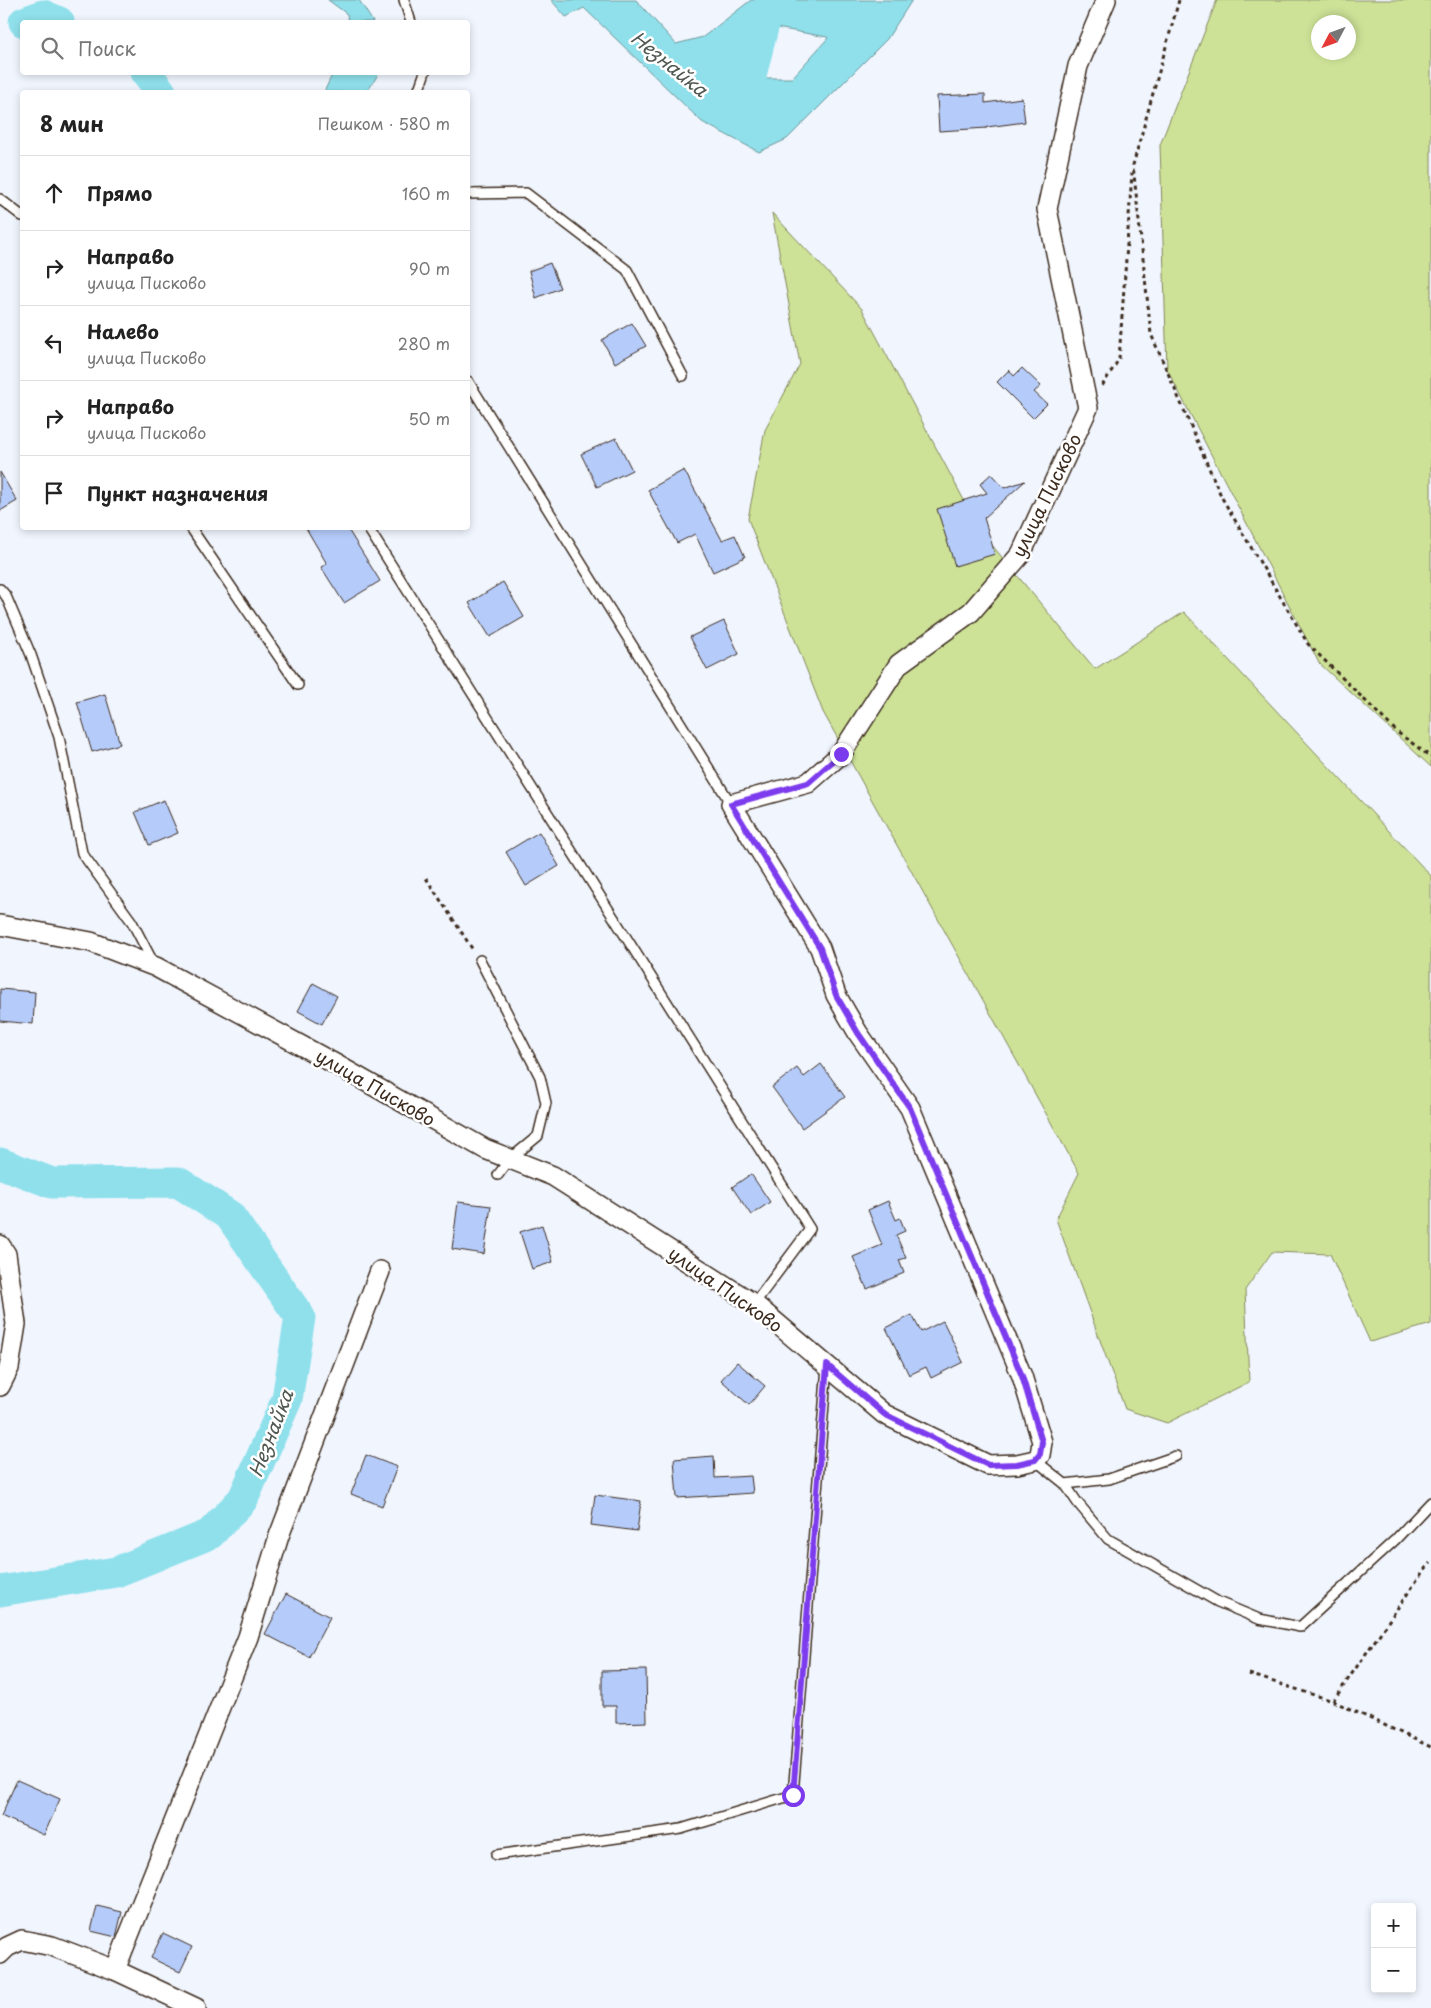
<!DOCTYPE html>
<html lang="ru">
<head>
<meta charset="utf-8">
<style>
	:root { --surface:#fff; --page:#f6f6f6; --text:#222; --muted:#767676; --line:#e0e0e0 }
	body { margin:0; font-family:"Playpen Sans",sans-serif; background:var(--page); color:var(--text) }
	.controls { position:absolute; right:15px; bottom:15px; display:grid; overflow:hidden; border-radius:5px; box-shadow:0 2px 8px #0003 }
	.controls button { width:45px; height:45px; display:grid; place-items:center; padding:0; border:0; border-bottom:1px solid var(--line); background:var(--surface); color:var(--text); font:25px sans-serif }
	.compass { position:absolute; left:1311px; top:15px; width:45px; height:45px; border-radius:50%; background:var(--surface); box-shadow:0 2px 8px #0003; rotate:229deg }
	.stop { position:absolute; width:15px; height:15px; margin:-11px; border:4px solid #7c3aed; border-radius:50%; background:#fff }
	.stop.end { background:#7c3aed; border-color:#fff; box-shadow:0 1px 5px #0008 }
	.list { margin:0; padding:0; list-style:none }
	h2 { display:flex; justify-content:space-between; align-items:center; height:65px; margin:0; padding:0 20px; font-size:21px }
	h2 small { font-size:16px; font-weight:400; color:var(--muted) }
	.list li { display:grid; grid-template-columns:32px 1fr auto; gap:15px; align-items:center; box-sizing:border-box; height:75px; padding:0 20px; border-top:1px solid var(--line) }
	.list b { display:block; font-size:19px; white-space:nowrap }
	.list p { margin:0; font-size:16px; white-space:nowrap; color:var(--muted) }
	.list em { font-size:16px; font-style:normal; color:var(--muted) }
	.icon { flex:none; width:28px; height:28px; fill:none; stroke:currentColor; stroke-width:2; stroke-linecap:round; stroke-linejoin:round }
	.map { position:relative; flex:none; width:1431px; height:2008px; overflow:hidden }
	.search { position:absolute; background:var(--surface); box-shadow:0 2px 8px #0003; left:20px; top:20px; width:450px; height:55px; display:flex; align-items:center; gap:12px; box-sizing:border-box; padding:0 18px; border-radius:5px; color:var(--muted); font-size:19px }
	.panel { position:absolute; background:var(--surface); box-shadow:0 2px 8px #0003; left:20px; top:90px; width:450px; height:440px; border-radius:5px }
	.map>svg:first-child { display:block }
</style>
</head>
<body>
<div class="map">
<svg width="1431" height="2008" viewBox="0 0 1431 2008">
	<rect width="100%" height="100%" fill="#f0f5fe"/>
	<filter id="ink" filterUnits="userSpaceOnUse"><feTurbulence type="fractalNoise" baseFrequency=".02" numOctaves="2"/><feDisplacementMap in="SourceGraphic" scale="10" xChannelSelector="R" yChannelSelector="G"/><feConvolveMatrix kernelMatrix="1 2 1 2 8 2 1 2 1" color-interpolation-filters="sRGB"/></filter>
	<g filter="url(#ink)">
		<!-- green -->
		<g fill="#cde297" stroke="#84865a" fill-rule="evenodd">
			<path d="M1217,0H1431V767L1319,663L1167,369L1160,145ZM1318,22H1348V52H1318Z"/>
			<path d="M772,213L862,309L981,532L1095,669L1184,612L1431,876V1324L1370,1342L1330,1254L1272,1252L1245,1290L1249,1382L1167,1423L1125,1409L1056,1219L1079,1173L823,712L748,519L765,430L800,364Z"/>
		</g>
		<!-- water -->
		<g fill="#8fe0eb" stroke="#6d9799" fill-rule="evenodd">
			<path d="M328,0H359L373,22H348L347,14Z"/>
			<path d="M551,0H636L676,44L703,37L751,0H912L887,39L787,139L759,152L702,122L584,8L566,17ZM771,27L827,37L828,38L792,78H762L744,58L746,47Z"/>
			<path d="M333,73V72L379,73L367,92H324Z"/>
		</g>
		<g fill="none" stroke-linecap="round" stroke-linejoin="round">
			<!-- river -->
			<g stroke="#8fe0eb" stroke-width="31">
				<path d="M24,22L43,15L59,22"/>
				<path d="M146,72L161,92"/>
				<path d="M723,92L750,79L768,8L781,0"/>
				<path d="M0,1163L52,1183L178,1182L230,1216L300,1317L287,1399L243,1499L210,1534L116,1572L0,1591"/>
			</g>
		</g>
		<!-- building -->
		<g fill="#b5ccfb" stroke="#3b2a1e">
			<path d="M985,94V103L1022,98L1025,122L987,127V128L939,131L937,96Z"/>
			<path d="M550,263L560,288L536,298L529,271Z"/>
			<path d="M632,323L646,346L615,363L602,340Z"/>
			<path d="M1022,368L1041,386L1034,392L1047,404L1033,418L997,382L1009,370L1014,376Z"/>
			<path d="M616,438L632,470L597,487L581,454Z"/>
			<path d="M684,470L722,540L735,535L745,557L713,572L695,534L677,543L648,490Z"/>
			<path d="M0,472L17,501L0,511Z"/>
			<path d="M991,474L1004,488L1025,481L984,518L995,554L955,566L937,509L987,493L980,484Z"/>
			<path d="M306,528H347L380,581L344,603L321,567L327,564Z"/>
			<path d="M503,582L524,617L490,637L469,603Z"/>
			<path d="M724,621L739,654L707,670L690,637Z"/>
			<path d="M105,694L120,744L92,752L77,702Z"/>
			<path d="M164,800L178,833L149,845L135,812Z"/>
			<path d="M539,832L559,866L526,886L506,852Z"/>
			<path d="M313,983L337,996L322,1024L298,1011Z"/>
			<path d="M0,989L35,992L33,1024L0,1021Z"/>
			<path d="M821,1064L845,1097L802,1128L772,1087L797,1068L804,1077Z"/>
			<path d="M751,1174L770,1202L751,1215L732,1187Z"/>
			<path d="M888,1201L896,1220L900,1218L905,1231L896,1235L906,1258L899,1260L904,1273L867,1289L853,1257L882,1245L868,1210Z"/>
			<path d="M458,1202L491,1206L484,1254L452,1249Z"/>
			<path d="M542,1225L553,1262L532,1269L520,1232Z"/>
			<path d="M912,1315L921,1332L943,1321L963,1362L931,1378L926,1367L909,1375L886,1328Z"/>
			<path d="M737,1362L765,1386L749,1405L721,1380Z"/>
			<path d="M366,1455L397,1467L382,1506L351,1494Z"/>
			<path d="M714,1456L715,1478L751,1476L753,1493L677,1498L674,1459Z"/>
			<path d="M595,1495L641,1501L637,1531L591,1525Z"/>
			<path d="M286,1594L330,1617L309,1657L265,1634Z"/>
			<path d="M646,1670L647,1722L616,1723V1706H602V1671Z"/>
			<path d="M17,1780L60,1799L44,1835L1,1816Z"/>
			<path d="M97,1906L122,1912L116,1937L91,1931Z"/>
			<path d="M163,1933L192,1947L180,1972L151,1958Z"/>
		</g>
		<g fill="none" stroke-linecap="round" stroke-linejoin="round">
			<!-- lane casing -->
			<g stroke="#3b2a1e" stroke-width="12">
				<g id="lane">
					<path d="M404,0L411,22"/>
					<path d="M418,92L425,72"/>
					<path d="M468,194L526,193L627,270L683,376"/>
					<path d="M0,199L22,216"/>
					<path d="M468,381L731,804"/>
					<path d="M191,528L298,685"/>
					<path d="M368,528L810,1229L754,1304"/>
					<path d="M0,589L6,596L31,655L59,737L82,853L132,922L154,964"/>
					<path d="M480,960L540,1077L546,1103L538,1136L510,1159L498,1175"/>
					<path d="M1176,1456L1109,1479L1065,1484L1077,1502L1108,1539L1218,1602L1259,1619L1300,1627L1395,1540L1431,1502"/>
					<path d="M1035,1460L1065,1484"/>
					<path d="M496,1855L681,1829L793,1795L827,1366"/>
				</g>
			</g>
			<!-- street casing -->
			<g stroke="#3b2a1e" stroke-width="22">
				<g id="street">
					<path d="M0,925L91,942L156,967L337,1065L485,1149L553,1176L754,1304L884,1414L988,1465L1017,1464L1035,1460L1040,1455L1042,1442L1022,1376L910,1108L858,1033L836,995L820,948L731,804L808,783L841,754L899,664L971,612L1021,554L1088,408L1047,209L1078,66L1106,0"/>
					<path d="M0,1245L6,1254L16,1324L9,1368L0,1386"/>
					<path d="M0,1954L7,1947L22,1940L52,1946L115,1970L196,2008"/>
					<path d="M115,1970L248,1637L279,1536L380,1271"/>
				</g>
			</g>
			<!-- path -->
			<g stroke="#3b2a1e" stroke-width="3" stroke-dasharray="4 4" stroke-linecap="butt">
				<path d="M1179,0L1133,165L1151,334L1222,498L1308,644L1397,732L1431,757"/>
				<path d="M1102,386L1119,359L1132,173"/>
				<path d="M426,878L473,950"/>
				<path d="M1249,1674L1333,1701L1431,1747"/>
				<path d="M1333,1701L1424,1570L1431,1563"/>
			</g>
			<!-- lane -->
			<use href="#lane" stroke="#fff" stroke-width="9"/>
			<!-- street -->
			<use href="#street" stroke="#fff" stroke-width="19"/>
		</g>
	</g>
	<g fill="none" stroke-linecap="round" stroke-linejoin="round" filter="url(#ink)">
		<!-- route -->
		<path stroke="#7c3aed" stroke-width="6" d="M793,1795L827,1365L884,1414L988,1465L1017,1464L1035,1460L1040,1454L1042,1442L1022,1376L910,1108L858,1033L836,995L820,948L731,804L808,783L841,754"/>
	</g>
	<g text-anchor="middle" dominant-baseline="central" stroke-width="5" stroke-linejoin="round" paint-order="stroke">
		<!-- street labels -->
		<g font-size="18" fill="#3b2a1e" stroke="#fff">
			<text transform="translate(1046 495) rotate(-64)">улица Писково</text>
			<text transform="translate(376 1087) rotate(30)">улица Писково</text>
			<text transform="translate(726 1289) rotate(35)">улица Писково</text>
		</g>
		<!-- water labels -->
		<g font-size="19" font-style="italic" fill="#505851" stroke="#fff">
			<text transform="translate(670 63) rotate(39)">Незнайка</text>
			<text transform="translate(270 1433) rotate(-69)">Незнайка</text>
		</g>
	</g>
</svg>
<div class="controls">
<button>+</button>
<button>−</button>
</div>
<svg class="compass" viewBox="-18 -18 36 36"><path d="M0-13l5 13h-10z" fill="#e53935"/><path d="M0 13l5-13h-10z" fill="#767676"/></svg>
<div class="stop" style="left:793px;top:1795px"></div>
<div class="stop end" style="left:841px;top:754px"></div>
<div class="search"><svg class="icon" aria-label="search" viewBox="0 0 24 24"><circle cx="10" cy="10" r="6"/><path d="M15 15l6 6"/></svg>Поиск</div>
<section class="panel">
<h2>8 мин<small>Пешком · 580 m</small></h2>
<ul class="list">
<li><svg class="icon" aria-label="ahead" viewBox="0 0 24 24"><path d="M12 20V5M6 11l6-6 6 6"/></svg><div><b>Прямо</b></div><em>160 m</em></li>
<li><svg class="icon" aria-label="right" viewBox="0 0 24 24"><path d="M7 20v-9h11M14 6l5 5-5 5"/></svg><div><b>Направо</b><p>улица Писково</p></div><em>90 m</em></li>
<li><svg class="icon" aria-label="left" viewBox="0 0 24 24"><path d="M17 20v-9H6M10 6l-5 5 5 5"/></svg><div><b>Налево</b><p>улица Писково</p></div><em>280 m</em></li>
<li><svg class="icon" aria-label="right" viewBox="0 0 24 24"><path d="M7 20v-9h11M14 6l5 5-5 5"/></svg><div><b>Направо</b><p>улица Писково</p></div><em>50 m</em></li>
<li><svg class="icon" aria-label="arrive" viewBox="0 0 24 24"><path d="M6 21V4h12l-3 4 3 4H6"/></svg><div><b>Пункт назначения</b></div></li>
</ul>
</section>
</div>
</body>
</html>
